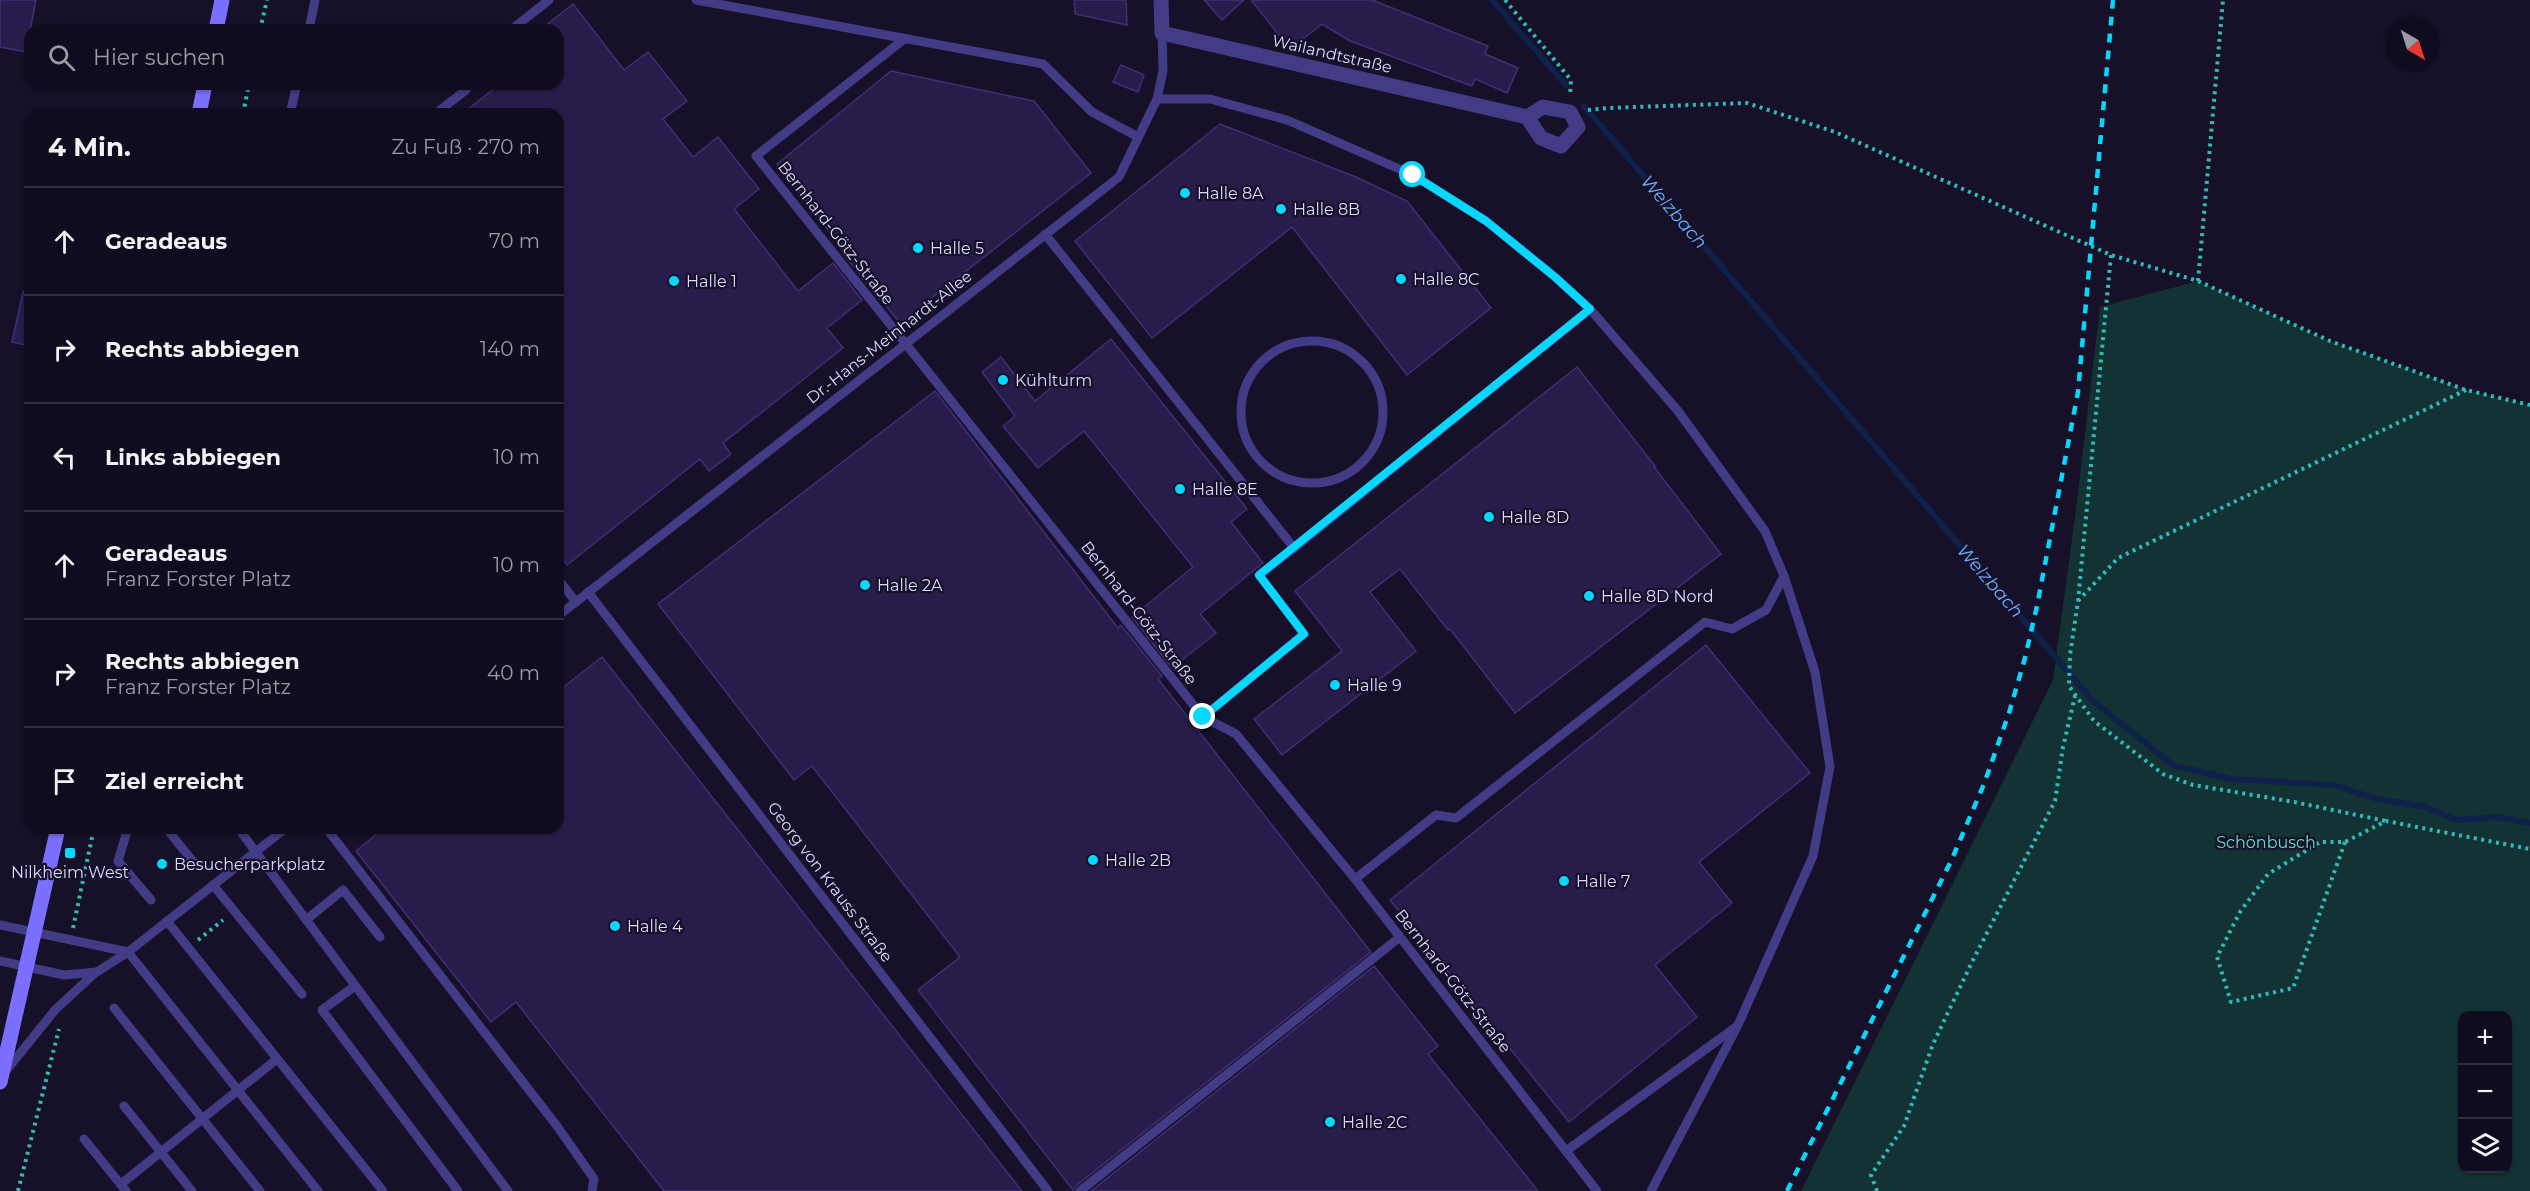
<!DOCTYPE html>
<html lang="de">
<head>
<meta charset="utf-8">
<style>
	:root { --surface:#100c1f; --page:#191528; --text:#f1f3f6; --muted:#9c9ba4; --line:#302c3d }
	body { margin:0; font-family:Montserrat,sans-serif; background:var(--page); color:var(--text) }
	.controls { position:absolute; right:18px; bottom:18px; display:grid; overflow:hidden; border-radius:12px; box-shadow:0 2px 4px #0004 }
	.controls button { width:54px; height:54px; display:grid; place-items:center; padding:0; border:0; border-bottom:2px solid var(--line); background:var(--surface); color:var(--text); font:30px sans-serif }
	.compass { position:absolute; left:2386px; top:18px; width:54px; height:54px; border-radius:50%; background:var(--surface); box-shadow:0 2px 4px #0004; rotate:141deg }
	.stop { position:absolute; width:18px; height:18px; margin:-14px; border:4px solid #06d8fd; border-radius:50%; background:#fff }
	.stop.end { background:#06d8fd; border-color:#fff; box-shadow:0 2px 6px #0008 }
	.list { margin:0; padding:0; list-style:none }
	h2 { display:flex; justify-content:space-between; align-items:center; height:78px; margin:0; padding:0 24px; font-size:26px }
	h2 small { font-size:20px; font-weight:400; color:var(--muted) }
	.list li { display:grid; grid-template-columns:39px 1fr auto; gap:18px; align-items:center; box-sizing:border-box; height:108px; padding:0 24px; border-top:2px solid var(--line) }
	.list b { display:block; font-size:22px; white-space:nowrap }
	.list p { margin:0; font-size:20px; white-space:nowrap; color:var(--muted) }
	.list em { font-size:20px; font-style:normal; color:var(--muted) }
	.icon { flex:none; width:33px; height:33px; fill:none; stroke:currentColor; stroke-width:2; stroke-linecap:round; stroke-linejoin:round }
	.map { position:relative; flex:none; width:2530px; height:1191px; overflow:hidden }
	.search { position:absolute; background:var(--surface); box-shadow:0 2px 4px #0004; left:24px; top:24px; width:540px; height:66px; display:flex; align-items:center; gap:15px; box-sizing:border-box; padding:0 21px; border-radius:18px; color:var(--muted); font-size:22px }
	.panel { position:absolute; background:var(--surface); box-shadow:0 2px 4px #0004; left:24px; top:108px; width:540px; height:726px; border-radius:18px }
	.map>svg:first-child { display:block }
</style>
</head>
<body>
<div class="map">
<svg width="2530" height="1191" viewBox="0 0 2530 1191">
	<rect width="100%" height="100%" fill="#161029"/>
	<!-- green -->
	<path fill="#133233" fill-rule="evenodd" d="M2198,281L2330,341L2466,390L2530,405V1191H1801L2053,680L2076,509L2100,307ZM2462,1016H2508V1168H2462Z"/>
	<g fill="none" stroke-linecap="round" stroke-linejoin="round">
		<!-- stream -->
		<g stroke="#0d214b" stroke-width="6">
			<path d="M1492,0L1566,85"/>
			<path d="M1584,106L2093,701L2173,765L2231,779L2334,785L2377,799L2425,807L2457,820L2498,817L2530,823"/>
		</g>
	</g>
	<!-- building -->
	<g fill="#281d4a" stroke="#402f75" stroke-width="1.5">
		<path d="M0,0H36L26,52L0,47Z"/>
		<path d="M1074,0H1126L1127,25L1075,14Z"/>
		<path d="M1204,0H1244L1222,20Z"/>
		<path d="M1251,0H1372L1488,46L1485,54L1518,68L1507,93L1475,79L1472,86L1350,41L1322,24L1290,49Z"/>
		<path d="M573,4L624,70L648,52L687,101L663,119L693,157L718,137L759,189L734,209L798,291L833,263L862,300L827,328L843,348L723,443L731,454L709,471L700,459L567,565L558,554V114H462L500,84H558V30H540Z"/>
		<path d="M1121,65L1144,75L1138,92L1113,82Z"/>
		<path d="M891,71L1034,101L1091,173L900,323L844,255L846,253L777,164Z"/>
		<path d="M1220,124L1356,177L1407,201L1491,308L1407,375L1292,227L1152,338L1075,241Z"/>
		<path d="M23,292L30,293V346L12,342Z"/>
		<path d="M1111,339L1247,509L1231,522L1263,563L1200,614L1216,633L1172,668L1132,617L1193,567L1084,431L1038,468L1003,426L1015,416L982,372L1001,357L1035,401Z"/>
		<path d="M1577,367L1655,466L1654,467L1721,554L1515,713L1450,629L1448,630L1400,569L1370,592L1416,651L1282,755L1254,719L1342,651L1295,591Z"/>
		<path d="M935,391L1118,628L1121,625L1162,676L1158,679L1371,952L1076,1186L1073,1190L918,990L960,957L812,766L794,780L658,604Z"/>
		<path d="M1706,645L1810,773L1699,862L1732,903L1655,965L1697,1017L1569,1122L1390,900Z"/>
		<path d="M602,657L1022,1191H664L516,1002L491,1022L356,851L384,828H558V691Z"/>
		<path d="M1374,966L1438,1046L1428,1054L1538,1191H1091Z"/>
	</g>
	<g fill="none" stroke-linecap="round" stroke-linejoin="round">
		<!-- path -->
		<g stroke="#31bab8" stroke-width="4" stroke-dasharray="3 4.5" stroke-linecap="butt">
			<path d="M1505,0L1571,80L1570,96"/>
			<path d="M260,30L267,0"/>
			<path d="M1588,110L1608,108L1747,103L1835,132L2111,255L2198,281L2330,341L2466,390L2530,405"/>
			<path d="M243,114L249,84"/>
			<path d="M2111,255L2078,601L2070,655L2069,686L2094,721L2163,774L2193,785L2294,802L2386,821"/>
			<path d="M2198,281L2223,0"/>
			<path d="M2078,601L2118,558L2466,390"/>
			<path d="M2345,842L2293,988L2231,1002L2217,957L2240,912L2268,874L2320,842H2345L2386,821L2530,849"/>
			<path d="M73,928L94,828"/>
			<path d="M198,940L223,920"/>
			<path d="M18,1191L59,1029"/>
			<path d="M1877,1191L1871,1175L1904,1126L1933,1044L1973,960L2055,801L2063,747L2075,696"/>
		</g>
		<!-- service -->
		<g stroke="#423c87" stroke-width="9">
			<path d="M696,0L1043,64L1092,112L1138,137"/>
			<path d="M309,30L315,0"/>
			<path d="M511,30L549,0"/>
			<path d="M903,40L756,156L1203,717L1236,734L1355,879L1597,1191"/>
			<path d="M1157,99H1210L1287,120L1413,175L1486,221L1555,277L1590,309L1678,411L1765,531L1784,576L1815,672L1830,767L1813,856L1738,1025L1651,1191"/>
			<path d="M290,114L297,84"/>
			<path d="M435,114L466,90L468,84"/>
			<path d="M1045,234L1294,548L1259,575L1304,634L1203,717"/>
			<circle cx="1312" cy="412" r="71"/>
			<path d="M1294,548L1590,309"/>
			<path d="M558,579L576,602"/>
			<path d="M588,592L1048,1191"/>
			<path d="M558,616L1119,177L1157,99L1163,71L1162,33"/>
			<path d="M128,828L118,861L151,900"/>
			<path d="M166,828L195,864"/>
			<path d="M238,828L508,1191"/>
			<path d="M326,828L557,1126L594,1179L592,1191"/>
			<path d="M1355,879L1436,815L1456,818L1705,622L1732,629L1766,610L1784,576"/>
			<path d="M213,885L302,994"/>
			<path d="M306,920L343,890L380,937"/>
			<path d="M167,921L383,1191"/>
			<path d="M0,925L128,952"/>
			<path d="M128,952L318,1191"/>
			<path d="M0,961L64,975L97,972L128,952L286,828"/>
			<path d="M355,986L322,1010L458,1191"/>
			<path d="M114,1008L260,1191"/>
			<path d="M5,1072L55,1010L96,972"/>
			<path d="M124,1106L192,1191"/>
			<path d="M84,1139L126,1191"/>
			<path d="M1566,1151L1736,1027"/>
			<path d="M121,1184L277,1059"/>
			<path d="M1080,1191L1400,937"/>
		</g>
		<!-- minor -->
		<path stroke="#423c87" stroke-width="15" d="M1161,0L1162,33L1527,117L1543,107L1570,112L1578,127L1561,146L1541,138L1527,117"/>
		<!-- secondary -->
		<g stroke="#7b70fe" stroke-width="15">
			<path d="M216,30L222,0"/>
			<path d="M199,114L205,84"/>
			<path d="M0,1082L58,828"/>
		</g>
		<!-- rail -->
		<path stroke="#06d8fd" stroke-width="4.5" stroke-dasharray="9 8" stroke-linecap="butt" d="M1787,1191L1952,859L1984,784L2009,713L2025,658L2037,606L2078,392L2113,0"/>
	</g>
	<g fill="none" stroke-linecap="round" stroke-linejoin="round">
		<!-- route -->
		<path stroke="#06d8fd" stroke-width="8" d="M1203,717L1304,634L1259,575L1590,309L1555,277L1486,221L1413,175"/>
	</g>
	<!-- markers -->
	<g fill="#06d8fd" stroke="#161029" stroke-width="2">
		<circle cx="1185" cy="193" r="6"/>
		<circle cx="1281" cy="209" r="6"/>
		<circle cx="918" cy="248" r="6"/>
		<circle cx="1401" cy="279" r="6"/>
		<circle cx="674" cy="281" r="6"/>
		<circle cx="1003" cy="380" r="6"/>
		<circle cx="1180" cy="489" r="6"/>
		<circle cx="1489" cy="517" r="6"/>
		<circle cx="865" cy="585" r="6"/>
		<circle cx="1589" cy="596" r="6"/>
		<circle cx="1335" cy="685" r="6"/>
		<rect x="64" y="847" width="12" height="12" rx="3"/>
		<circle cx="1093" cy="860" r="6"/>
		<circle cx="162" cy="864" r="6"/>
		<circle cx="1564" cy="881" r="6"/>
		<circle cx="615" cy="926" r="6"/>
		<circle cx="1330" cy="1122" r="6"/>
	</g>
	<g text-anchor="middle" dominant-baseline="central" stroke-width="4.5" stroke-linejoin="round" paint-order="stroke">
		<!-- street labels -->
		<g font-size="16" fill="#dfd9ff" stroke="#161029">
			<text transform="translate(1332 54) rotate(13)">Wailandtstraße</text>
			<text transform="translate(836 233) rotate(52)">Bernhard-Götz-Straße</text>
			<text transform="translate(889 337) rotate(-38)">Dr.-Hans-Meinhardt-Allee</text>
			<text transform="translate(1139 613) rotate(52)">Bernhard-Götz-Straße</text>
			<text transform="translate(830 882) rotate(53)">Georg von Krauss Straße</text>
			<text transform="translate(1453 981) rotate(52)">Bernhard-Götz-Straße</text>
		</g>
		<!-- poi labels -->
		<g font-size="16" fill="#dfd9ff" stroke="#161029" text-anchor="start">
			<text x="1197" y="193">Halle 8A</text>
			<text x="1293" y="209">Halle 8B</text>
			<text x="930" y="248">Halle 5</text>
			<text x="1413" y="279">Halle 8C</text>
			<text x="686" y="281">Halle 1</text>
			<text x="1015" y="380">Kühlturm</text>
			<text x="1192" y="489">Halle 8E</text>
			<text x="1501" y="517">Halle 8D</text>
			<text x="877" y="585">Halle 2A</text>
			<text x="1601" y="596">Halle 8D Nord</text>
			<text x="1347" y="685">Halle 9</text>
			<text x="1105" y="860">Halle 2B</text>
			<text x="174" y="864">Besucherparkplatz</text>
			<text x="70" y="872" text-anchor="middle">Nilkheim West</text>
			<text x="1576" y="881">Halle 7</text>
			<text x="627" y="926">Halle 4</text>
			<text x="1342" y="1122">Halle 2C</text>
		</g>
		<!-- park labels -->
		<g font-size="16" fill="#64e0c7" stroke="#161029">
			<text x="2266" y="842">Schönbusch</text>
		</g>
		<!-- water labels -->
		<g font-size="18" font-style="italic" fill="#67b1fe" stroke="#161029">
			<text transform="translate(1674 212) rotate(49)">Welzbach</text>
			<text transform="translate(1990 581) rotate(49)">Welzbach</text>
		</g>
	</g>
</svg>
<div class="controls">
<button>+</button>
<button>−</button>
<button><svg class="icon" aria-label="layers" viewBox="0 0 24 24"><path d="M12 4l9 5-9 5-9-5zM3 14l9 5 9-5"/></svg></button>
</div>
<svg class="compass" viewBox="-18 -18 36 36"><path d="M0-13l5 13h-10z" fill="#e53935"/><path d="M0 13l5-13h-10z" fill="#9c9ba4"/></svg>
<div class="stop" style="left:1413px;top:175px"></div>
<div class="stop end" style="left:1203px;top:717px"></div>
<div class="search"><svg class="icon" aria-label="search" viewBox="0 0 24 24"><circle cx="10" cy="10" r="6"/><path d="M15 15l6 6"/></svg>Hier suchen</div>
<section class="panel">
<h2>4 Min.<small>Zu Fuß · 270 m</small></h2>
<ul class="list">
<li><svg class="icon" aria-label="ahead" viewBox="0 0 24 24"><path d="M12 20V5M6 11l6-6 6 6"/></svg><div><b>Geradeaus</b></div><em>70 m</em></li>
<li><svg class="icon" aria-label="right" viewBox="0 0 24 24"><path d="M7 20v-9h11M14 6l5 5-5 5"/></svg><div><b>Rechts abbiegen</b></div><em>140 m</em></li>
<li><svg class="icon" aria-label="left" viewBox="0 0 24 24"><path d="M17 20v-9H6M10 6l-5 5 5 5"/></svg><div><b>Links abbiegen</b></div><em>10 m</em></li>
<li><svg class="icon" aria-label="ahead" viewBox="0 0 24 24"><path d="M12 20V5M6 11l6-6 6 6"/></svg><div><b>Geradeaus</b><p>Franz Forster Platz</p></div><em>10 m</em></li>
<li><svg class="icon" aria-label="right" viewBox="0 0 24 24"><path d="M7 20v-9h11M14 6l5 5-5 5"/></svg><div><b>Rechts abbiegen</b><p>Franz Forster Platz</p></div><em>40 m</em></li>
<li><svg class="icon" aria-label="arrive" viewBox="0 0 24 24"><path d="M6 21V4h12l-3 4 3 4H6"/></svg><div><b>Ziel erreicht</b></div></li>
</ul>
</section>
</div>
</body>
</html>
